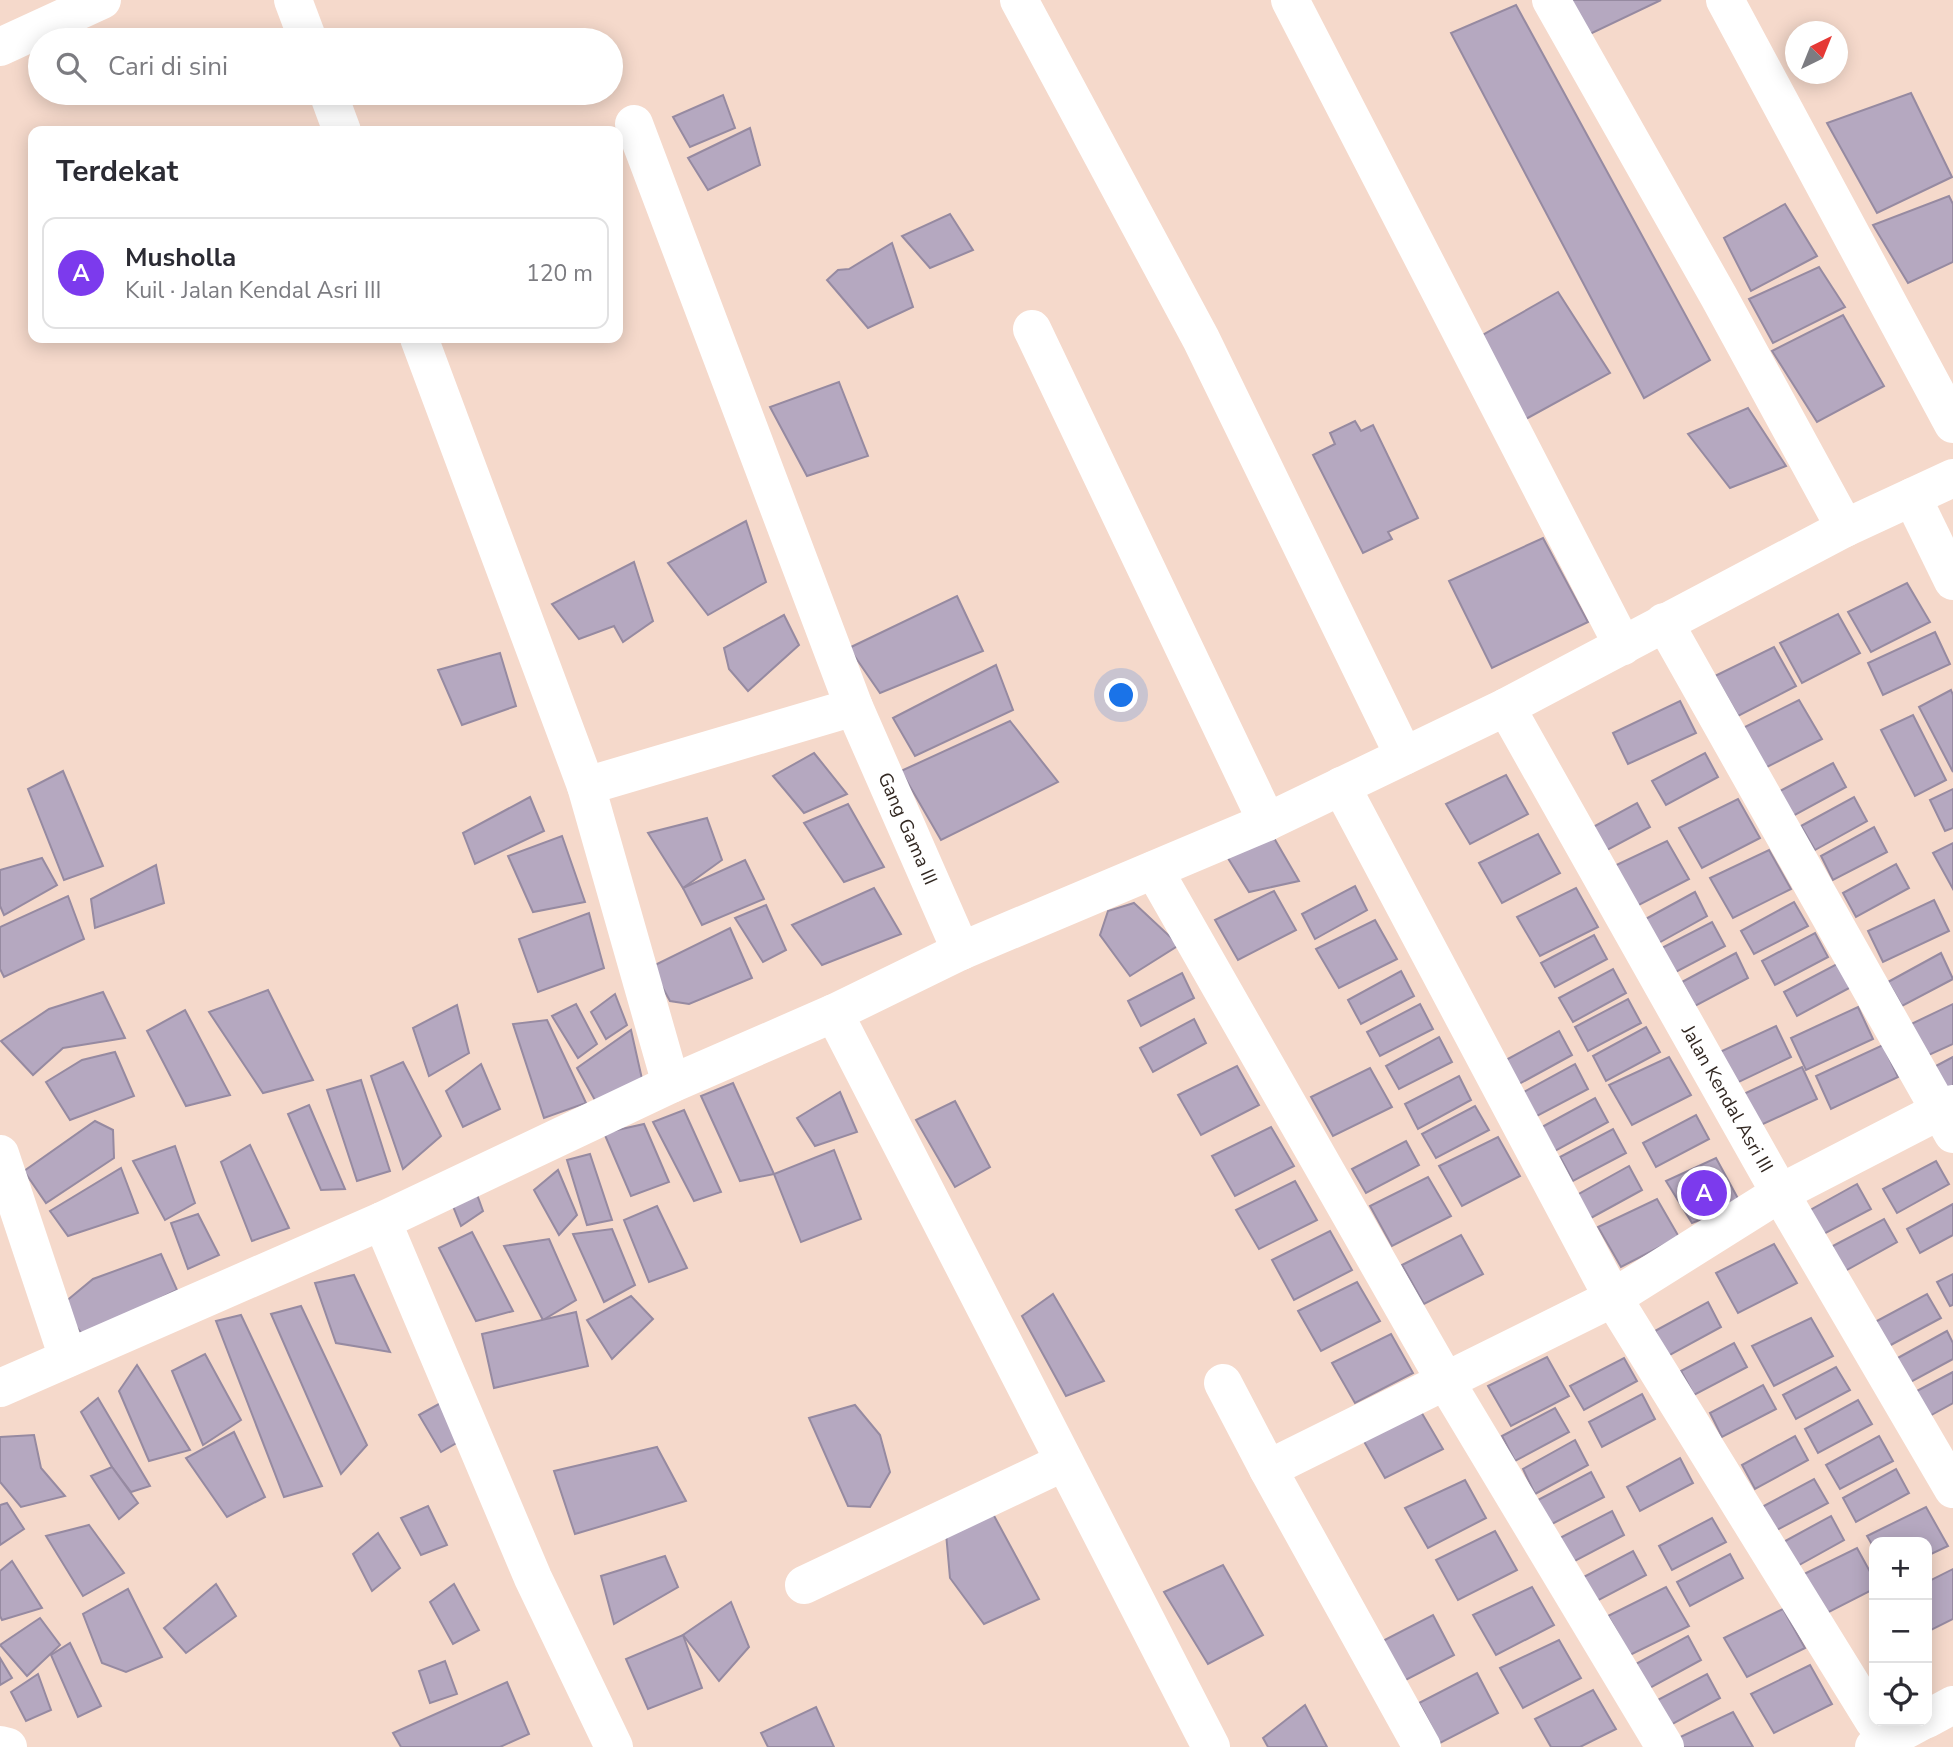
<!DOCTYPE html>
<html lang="id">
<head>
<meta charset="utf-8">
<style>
	:root { --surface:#fff; --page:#f2f2f3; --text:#2b2b33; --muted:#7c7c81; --line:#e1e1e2; --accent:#7c3aed }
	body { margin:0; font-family:"Nunito Sans",sans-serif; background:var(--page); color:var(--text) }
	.controls { position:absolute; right:21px; bottom:21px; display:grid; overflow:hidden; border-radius:14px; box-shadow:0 4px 18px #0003 }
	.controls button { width:63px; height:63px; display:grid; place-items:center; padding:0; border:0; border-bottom:2px solid var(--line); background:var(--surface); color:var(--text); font:35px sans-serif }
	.compass { position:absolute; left:1785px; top:21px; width:63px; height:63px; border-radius:50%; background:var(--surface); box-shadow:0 4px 18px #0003; rotate:43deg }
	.you { position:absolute; left:1122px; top:696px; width:24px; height:24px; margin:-18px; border:5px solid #fff; border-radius:50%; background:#1a73e8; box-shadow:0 0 0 10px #1a73e833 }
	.badge { display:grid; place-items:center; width:46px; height:46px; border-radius:50%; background:var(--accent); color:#fff; font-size:23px; font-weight:700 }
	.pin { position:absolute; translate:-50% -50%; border:4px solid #fff; box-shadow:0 2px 7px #0006 }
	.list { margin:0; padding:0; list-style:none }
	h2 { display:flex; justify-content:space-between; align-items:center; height:91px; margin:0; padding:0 28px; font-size:30px }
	h2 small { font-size:23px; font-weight:400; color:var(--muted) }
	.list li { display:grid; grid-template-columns:46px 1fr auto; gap:21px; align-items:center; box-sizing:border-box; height:112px; margin:0 14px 14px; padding:0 14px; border:2px solid var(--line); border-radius:14px }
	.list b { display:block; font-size:26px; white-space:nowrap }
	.list p { margin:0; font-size:23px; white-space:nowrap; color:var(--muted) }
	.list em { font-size:23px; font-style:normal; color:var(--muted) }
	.icon { flex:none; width:38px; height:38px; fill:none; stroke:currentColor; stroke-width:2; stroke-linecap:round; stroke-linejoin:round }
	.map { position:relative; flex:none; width:1953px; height:1747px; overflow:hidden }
	.search { position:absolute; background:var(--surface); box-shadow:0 4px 18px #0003; left:28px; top:28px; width:595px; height:77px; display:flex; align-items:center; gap:18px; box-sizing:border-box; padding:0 24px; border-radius:38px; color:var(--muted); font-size:26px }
	.panel { position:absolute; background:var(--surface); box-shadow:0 4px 18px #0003; left:28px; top:126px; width:595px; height:217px; border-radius:14px }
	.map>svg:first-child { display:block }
</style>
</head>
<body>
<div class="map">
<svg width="1953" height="1747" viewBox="0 0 1953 1747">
	<rect width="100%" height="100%" fill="#f5d9cb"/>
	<!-- building -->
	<g fill="#b5a8c0" stroke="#968aa1" stroke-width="2">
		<path d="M1570,0H1661L1590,34Z"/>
		<path d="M1516,5L1710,360L1644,398L1451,33Z"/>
		<path d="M1911,93L1952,177L1877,213L1827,123Z"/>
		<path d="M723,95L735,128L690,147L673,117Z"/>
		<path d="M750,128L760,165L708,190L688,158Z"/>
		<path d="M1949,196L1953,204V262L1908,283L1873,225Z"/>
		<path d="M1785,204L1817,256L1751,291L1724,238Z"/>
		<path d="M950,214L973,250L930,268L902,236Z"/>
		<path d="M892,243L913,307L868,328L827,280L838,270L849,269Z"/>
		<path d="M1819,267L1845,307L1773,343L1749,299Z"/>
		<path d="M1558,292L1610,373L1524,420L1481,336Z"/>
		<path d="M1843,315L1884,386L1817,422L1772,351Z"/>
		<path d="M839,382L868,456L807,476L770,407Z"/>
		<path d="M1748,408L1786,466L1730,488L1688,434Z"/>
		<path d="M1355,421L1361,431L1373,425L1418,518L1388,532L1392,539L1363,553L1313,455L1335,444L1330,433Z"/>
		<path d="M746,521L766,582L708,615L668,563Z"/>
		<path d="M1543,538L1588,622L1492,668L1449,581Z"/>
		<path d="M634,562L653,621L623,642L614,626L579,639L552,604Z"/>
		<path d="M1907,583L1930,622L1871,652L1848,612Z"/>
		<path d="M957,596L983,651L880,693L849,648Z"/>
		<path d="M1838,614L1860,653L1802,683L1780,643Z"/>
		<path d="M784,615L799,645L748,691L729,669L724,648Z"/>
		<path d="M1935,632L1950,664L1883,695L1868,663Z"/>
		<path d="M1774,647L1796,686L1738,716L1715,676Z"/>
		<path d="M500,653L516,706L462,725L438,670Z"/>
		<path d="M996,665L1013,710L915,756L893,718Z"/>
		<path d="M1951,690L1953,695V772L1919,707Z"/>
		<path d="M1799,700L1822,739L1763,769L1741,729Z"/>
		<path d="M1680,701L1696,733L1628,764L1613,733Z"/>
		<path d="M1913,715L1946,780L1915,796L1881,730Z"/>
		<path d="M1010,721L1058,782L941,840L901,771Z"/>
		<path d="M814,753L847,794L804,813L773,776Z"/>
		<path d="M1705,753L1718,777L1666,805L1652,781Z"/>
		<path d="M1833,763L1846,787L1793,816L1780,791Z"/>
		<path d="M63,771L103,866L64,880L28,789Z"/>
		<path d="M1506,775L1528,814L1470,844L1446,804Z"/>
		<path d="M1953,789V828L1945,831L1930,800Z"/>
		<path d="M530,797L544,831L475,864L463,833Z"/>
		<path d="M1854,797L1867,821L1815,850L1801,826Z"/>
		<path d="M1738,799L1760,838L1702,868L1679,828Z"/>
		<path d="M1637,803L1650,827L1596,856L1584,832Z"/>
		<path d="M848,804L884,867L844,882L804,823Z"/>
		<path d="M707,818L722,860L683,888L648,833Z"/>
		<path d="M1874,827L1887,852L1833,880L1821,856Z"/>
		<path d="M1538,834L1560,873L1502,903L1479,863Z"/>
		<path d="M562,836L585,902L533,912L508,856Z"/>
		<path d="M1274,838L1299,881L1249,892L1226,855Z"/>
		<path d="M1667,841L1689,879L1631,909L1608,869Z"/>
		<path d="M1953,843V889L1933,853Z"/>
		<path d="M1769,850L1791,889L1733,918L1710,878Z"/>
		<path d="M42,858L57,885L4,915L0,906V870Z"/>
		<path d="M745,860L764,899L702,925L683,888Z"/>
		<path d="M1896,864L1909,888L1856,917L1843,893Z"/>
		<path d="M156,865L164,903L95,928L91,899Z"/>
		<path d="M1355,886L1367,910L1315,939L1302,914Z"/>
		<path d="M874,888L901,934L822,965L792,925Z"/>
		<path d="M1576,888L1598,927L1540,956L1517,917Z"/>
		<path d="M1274,891L1296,930L1238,960L1215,920Z"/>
		<path d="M1695,892L1707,916L1655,945L1642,921Z"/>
		<path d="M68,896L84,939L4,977L0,969V927Z"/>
		<path d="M1934,900L1949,931L1883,962L1868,931Z"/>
		<path d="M1794,902L1808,926L1754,954L1741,931Z"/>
		<path d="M1134,903L1179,945L1130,976L1100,935L1108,911Z"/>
		<path d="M766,905L786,950L763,962L735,918Z"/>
		<path d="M589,913L604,968L538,992L519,939Z"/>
		<path d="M1375,920L1397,959L1339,988L1316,949Z"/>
		<path d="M1712,922L1725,946L1672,974L1658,950Z"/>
		<path d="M730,928L752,978L689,1004L670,1001L651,967Z"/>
		<path d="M1815,933L1828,957L1775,985L1762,961Z"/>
		<path d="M1594,935L1607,959L1555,987L1541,963Z"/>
		<path d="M1736,953L1748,978L1695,1006L1682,982Z"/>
		<path d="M1941,953L1953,979L1902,1006L1888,982Z"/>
		<path d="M1837,964L1851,987L1797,1016L1784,992Z"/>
		<path d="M1613,969L1626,993L1573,1022L1559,998Z"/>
		<path d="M1401,971L1414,996L1361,1024L1348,1000Z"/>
		<path d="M1182,973L1194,998L1141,1026L1128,1001Z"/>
		<path d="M268,990L313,1080L263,1093L209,1012Z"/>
		<path d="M103,992L125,1038L63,1048L33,1075L1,1041L49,1009Z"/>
		<path d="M615,994L627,1025L606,1039L591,1012Z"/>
		<path d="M1628,999L1641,1023L1588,1051L1575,1027Z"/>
		<path d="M576,1004L597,1044L578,1058L552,1016Z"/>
		<path d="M1420,1004L1433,1029L1380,1056L1367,1032Z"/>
		<path d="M1953,1004V1044L1920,1059L1905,1027Z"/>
		<path d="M457,1005L469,1053L429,1076L413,1028Z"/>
		<path d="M1858,1007L1873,1039L1806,1070L1791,1038Z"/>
		<path d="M185,1010L230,1095L186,1106L147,1031Z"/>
		<path d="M1194,1019L1206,1043L1153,1072L1140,1048Z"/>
		<path d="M547,1020L586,1103L544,1118L513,1024Z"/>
		<path d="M1776,1026L1791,1057L1724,1089L1709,1057Z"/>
		<path d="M1646,1027L1660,1052L1606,1081L1593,1056Z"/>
		<path d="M631,1030L642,1079L596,1102L577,1068Z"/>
		<path d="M1559,1031L1572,1055L1519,1084L1506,1060Z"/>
		<path d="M1439,1037L1452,1062L1399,1089L1386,1066Z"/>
		<path d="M1883,1045L1898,1077L1831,1109L1816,1076Z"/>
		<path d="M115,1052L134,1096L70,1120L46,1082L82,1060Z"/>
		<path d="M1669,1057L1691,1095L1632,1125L1609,1085Z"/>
		<path d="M1953,1057V1088L1947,1091L1934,1067Z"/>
		<path d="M403,1062L441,1136L403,1169L371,1076Z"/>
		<path d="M481,1064L500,1109L463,1127L446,1091Z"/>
		<path d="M1575,1064L1588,1089L1535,1117L1522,1093Z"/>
		<path d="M1237,1066L1259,1105L1201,1135L1178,1095Z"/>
		<path d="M1802,1067L1817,1099L1750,1130L1735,1098Z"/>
		<path d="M1370,1068L1392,1107L1333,1136L1311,1097Z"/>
		<path d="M1459,1076L1471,1100L1418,1129L1405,1104Z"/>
		<path d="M361,1080L390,1171L357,1181L327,1090Z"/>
		<path d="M733,1083L774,1174L740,1181L701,1096Z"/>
		<path d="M840,1092L857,1132L815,1146L797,1118Z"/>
		<path d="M1595,1098L1608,1122L1555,1151L1542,1127Z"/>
		<path d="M955,1101L990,1167L955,1187L916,1120Z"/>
		<path d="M309,1105L345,1189L321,1190L288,1114Z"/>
		<path d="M1475,1106L1489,1130L1436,1158L1422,1134Z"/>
		<path d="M684,1110L721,1192L694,1201L653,1122Z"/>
		<path d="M1696,1115L1709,1139L1656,1167L1643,1143Z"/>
		<path d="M95,1121L113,1130L114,1158L46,1203L24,1171Z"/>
		<path d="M644,1124L669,1182L631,1196L604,1133Z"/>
		<path d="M1271,1127L1294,1166L1235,1196L1212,1156Z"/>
		<path d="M1613,1129L1626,1153L1573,1181L1560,1157Z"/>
		<path d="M1498,1137L1520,1176L1462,1206L1439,1166Z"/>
		<path d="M1406,1141L1419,1165L1366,1193L1352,1169Z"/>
		<path d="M250,1145L289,1228L252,1241L221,1162Z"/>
		<path d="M175,1146L195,1203L165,1220L133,1161Z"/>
		<path d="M834,1150L861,1219L801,1242L774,1174Z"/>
		<path d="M590,1154L612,1220L587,1225L567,1160Z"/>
		<path d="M1716,1158L1741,1204L1692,1223L1666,1181Z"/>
		<path d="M1936,1161L1949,1184L1897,1213L1883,1189Z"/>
		<path d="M1629,1166L1642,1190L1589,1219L1577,1195Z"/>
		<path d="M121,1168L138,1213L68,1236L50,1211Z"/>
		<path d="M558,1170L577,1215L559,1235L534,1190Z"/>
		<path d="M1428,1177L1451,1216L1392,1246L1370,1206Z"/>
		<path d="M1295,1181L1317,1220L1259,1249L1236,1210Z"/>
		<path d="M1857,1184L1871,1209L1818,1237L1805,1213Z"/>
		<path d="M474,1186L483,1211L461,1226L450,1199Z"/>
		<path d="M1657,1199L1679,1237L1621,1267L1598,1227Z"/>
		<path d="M1953,1204V1235L1920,1253L1907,1229Z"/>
		<path d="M657,1206L687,1268L649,1282L624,1220Z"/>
		<path d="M198,1214L219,1255L188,1269L171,1223Z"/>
		<path d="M1884,1219L1897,1242L1845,1271L1831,1247Z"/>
		<path d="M612,1229L635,1285L604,1302L573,1234Z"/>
		<path d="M1330,1231L1352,1270L1294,1300L1272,1260Z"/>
		<path d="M472,1232L513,1311L476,1321L439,1248Z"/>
		<path d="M1461,1235L1483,1274L1424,1304L1402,1265Z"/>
		<path d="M549,1239L576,1300L543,1320L504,1246Z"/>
		<path d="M1774,1244L1797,1283L1738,1313L1716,1273Z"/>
		<path d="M161,1254L177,1290L84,1336L59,1307L93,1279Z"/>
		<path d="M1953,1274V1305L1950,1306L1937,1282Z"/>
		<path d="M354,1275L390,1352L336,1343L315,1283Z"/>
		<path d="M1357,1282L1380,1321L1321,1351L1298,1311Z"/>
		<path d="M1053,1294L1104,1381L1066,1396L1022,1316Z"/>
		<path d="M1927,1294L1941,1318L1887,1347L1875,1322Z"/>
		<path d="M631,1296L653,1319L612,1359L587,1320Z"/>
		<path d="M1708,1302L1721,1327L1668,1356L1655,1331Z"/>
		<path d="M301,1306L367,1445L341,1474L271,1314Z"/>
		<path d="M576,1312L588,1366L494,1388L482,1334Z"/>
		<path d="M241,1315L322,1486L284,1497L216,1321Z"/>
		<path d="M1811,1318L1833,1356L1774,1386L1752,1346Z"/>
		<path d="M1947,1331L1953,1343V1359L1907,1384L1894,1360Z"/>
		<path d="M1391,1334L1413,1373L1355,1403L1332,1363Z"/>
		<path d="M1734,1343L1747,1367L1694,1395L1681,1371Z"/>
		<path d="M205,1354L241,1420L203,1445L172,1371Z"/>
		<path d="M1547,1357L1569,1396L1511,1426L1488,1386Z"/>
		<path d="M1624,1358L1637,1381L1584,1410L1570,1386Z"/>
		<path d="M137,1365L190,1450L149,1461L119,1391Z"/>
		<path d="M1836,1367L1850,1390L1796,1419L1783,1395Z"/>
		<path d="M1953,1372V1403L1926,1418L1913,1393Z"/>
		<path d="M1763,1385L1776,1409L1722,1437L1710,1413Z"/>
		<path d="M1642,1394L1655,1419L1602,1447L1589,1422Z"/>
		<path d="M98,1398L150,1486L131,1492L112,1467L81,1412Z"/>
		<path d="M448,1399L465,1438L441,1452L419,1415Z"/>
		<path d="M1858,1400L1872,1424L1818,1453L1805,1429Z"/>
		<path d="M855,1405L880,1435L890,1472L870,1507L848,1506L809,1418Z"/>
		<path d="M1555,1408L1569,1432L1515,1461L1502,1436Z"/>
		<path d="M1420,1410L1443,1449L1385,1478L1362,1438Z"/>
		<path d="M234,1432L265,1497L227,1517L186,1458Z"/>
		<path d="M34,1435L41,1468L65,1496L21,1507L0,1482V1437Z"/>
		<path d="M1795,1436L1808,1460L1755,1489L1742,1465Z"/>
		<path d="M1879,1436L1893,1461L1840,1489L1826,1465Z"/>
		<path d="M1575,1440L1588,1465L1535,1494L1523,1469Z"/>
		<path d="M657,1447L686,1501L575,1534L554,1471Z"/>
		<path d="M1680,1458L1693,1483L1640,1511L1627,1487Z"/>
		<path d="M112,1467L138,1503L119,1519L91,1476Z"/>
		<path d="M1896,1469L1909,1493L1856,1522L1843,1498Z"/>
		<path d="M1591,1472L1604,1497L1550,1525L1538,1500Z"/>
		<path d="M1814,1479L1828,1503L1775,1531L1762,1507Z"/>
		<path d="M1465,1480L1486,1518L1428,1548L1405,1508Z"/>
		<path d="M7,1503L24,1529L0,1545V1505Z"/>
		<path d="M428,1506L447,1545L421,1555L401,1518Z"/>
		<path d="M1926,1507L1948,1546L1927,1556V1542H1874V1548L1867,1536Z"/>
		<path d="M1612,1511L1624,1535L1571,1563L1558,1539Z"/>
		<path d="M992,1512L1039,1599L984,1624L950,1578L946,1533Z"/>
		<path d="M1831,1516L1844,1540L1792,1569L1778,1545Z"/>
		<path d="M1712,1518L1726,1542L1672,1570L1659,1546Z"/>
		<path d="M89,1525L124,1573L83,1596L46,1536Z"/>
		<path d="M1495,1531L1517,1570L1458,1600L1436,1560Z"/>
		<path d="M378,1533L400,1568L372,1591L353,1554Z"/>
		<path d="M1857,1548L1874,1579V1589L1821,1616L1798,1577Z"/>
		<path d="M1633,1551L1646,1575L1593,1603L1580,1579Z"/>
		<path d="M1730,1554L1743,1578L1690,1606L1677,1582Z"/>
		<path d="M665,1556L678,1587L614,1624L601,1576Z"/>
		<path d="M12,1561L42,1608L2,1620L0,1616V1571Z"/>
		<path d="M1223,1565L1263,1635L1208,1664L1164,1592Z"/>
		<path d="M1953,1569V1619L1927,1632V1582Z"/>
		<path d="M216,1584L236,1616L186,1653L164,1628Z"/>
		<path d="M454,1584L479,1630L453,1644L430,1602Z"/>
		<path d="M1532,1587L1554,1625L1496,1655L1473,1615Z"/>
		<path d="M1666,1587L1689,1626L1630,1655L1608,1616Z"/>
		<path d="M128,1589L162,1657L126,1672L102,1663L83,1614Z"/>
		<path d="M731,1602L749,1647L719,1681L683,1635Z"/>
		<path d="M1783,1609L1805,1648L1747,1677L1724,1638Z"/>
		<path d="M1433,1615L1454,1655L1396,1685L1375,1645Z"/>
		<path d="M40,1618L60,1645L27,1676L0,1645Z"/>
		<path d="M683,1635L702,1688L648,1709L626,1659Z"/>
		<path d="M1688,1636L1701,1660L1648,1689L1634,1665Z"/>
		<path d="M1559,1640L1581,1678L1523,1708L1500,1668Z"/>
		<path d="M70,1643L101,1706L78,1717L51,1655Z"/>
		<path d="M0,1658L12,1678L0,1685Z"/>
		<path d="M445,1661L457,1694L430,1703L419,1671Z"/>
		<path d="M1810,1665L1832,1704L1774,1733L1751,1694Z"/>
		<path d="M1477,1673L1498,1713L1440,1743L1419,1703Z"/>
		<path d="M38,1674L51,1710L26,1721L11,1692Z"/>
		<path d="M1707,1674L1720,1698L1667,1727L1654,1702Z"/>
		<path d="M507,1682L529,1734L500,1747H401L393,1733Z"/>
		<path d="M1593,1690L1616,1729L1580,1747H1551L1535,1719Z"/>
		<path d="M1305,1705L1327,1747H1268L1263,1738Z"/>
		<path d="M816,1707L834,1747H768L761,1733Z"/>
		<path d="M1733,1712L1753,1747H1678L1674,1740Z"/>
	</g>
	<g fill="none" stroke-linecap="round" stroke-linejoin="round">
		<!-- minor -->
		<g stroke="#fff" stroke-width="38">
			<path d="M293,0L308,40"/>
			<path d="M1019,0L1201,339L1404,756"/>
			<path d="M1290,0L1623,646"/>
			<path d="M1551,0L1719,297L1845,528"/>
			<path d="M1725,0L1953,424"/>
			<path d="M0,47L102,0"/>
			<path d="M328,93L342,131"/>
			<path id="s1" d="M634,124L854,707L961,951"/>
			<path d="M1032,329L1267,822"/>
			<path d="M419,338L586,786"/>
			<path d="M1912,497L1953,581"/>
			<path d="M1664,622L1953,1134"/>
			<path id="s2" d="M1506,707L1780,1193L1953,1489"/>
			<path d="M1341,786L1613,1298L1874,1721"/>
			<path d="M1154,870L1446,1382L1665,1747"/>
			<path d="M834,1013L1211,1747"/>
			<path d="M671,1084L586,786L854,707"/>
			<path d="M0,1154L68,1358"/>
			<path d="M382,1221L533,1578L614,1747"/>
			<path d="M1223,1383L1268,1469"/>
			<path d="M0,1388L382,1221L671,1084L834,1013L961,951L1267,822L1506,707L1845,528L1953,478"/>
			<path d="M804,1585L1064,1462"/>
			<path d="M1927,1719L1953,1705"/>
			<path d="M0,1745L8,1747"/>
			<path d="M1422,1747L1268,1469L1613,1298L1780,1193L1953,1104"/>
			<path d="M1874,1747L1922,1721"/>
		</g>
	</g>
	<g text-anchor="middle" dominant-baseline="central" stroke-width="7" stroke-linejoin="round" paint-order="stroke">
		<!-- street labels -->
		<g font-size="19" fill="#322822" stroke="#fff">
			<text stroke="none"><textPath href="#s1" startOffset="756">Gang Gama III</textPath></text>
			<text stroke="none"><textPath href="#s2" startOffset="450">Jalan Kendal Asri III</textPath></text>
		</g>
	</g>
</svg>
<div class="controls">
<button>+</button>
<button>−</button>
<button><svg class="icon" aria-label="locate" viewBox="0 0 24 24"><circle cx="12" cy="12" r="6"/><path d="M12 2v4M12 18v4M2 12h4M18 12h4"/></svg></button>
</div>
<svg class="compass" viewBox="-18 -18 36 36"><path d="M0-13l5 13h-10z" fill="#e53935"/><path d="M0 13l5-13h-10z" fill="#7c7c81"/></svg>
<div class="you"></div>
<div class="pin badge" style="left:1704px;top:1193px">A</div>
<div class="search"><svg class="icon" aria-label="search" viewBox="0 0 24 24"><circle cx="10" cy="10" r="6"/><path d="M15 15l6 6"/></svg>Cari di sini</div>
<section class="panel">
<h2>Terdekat<small></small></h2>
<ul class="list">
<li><span class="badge">A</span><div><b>Musholla</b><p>Kuil · Jalan Kendal Asri III</p></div><em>120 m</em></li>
</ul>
</section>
</div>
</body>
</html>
